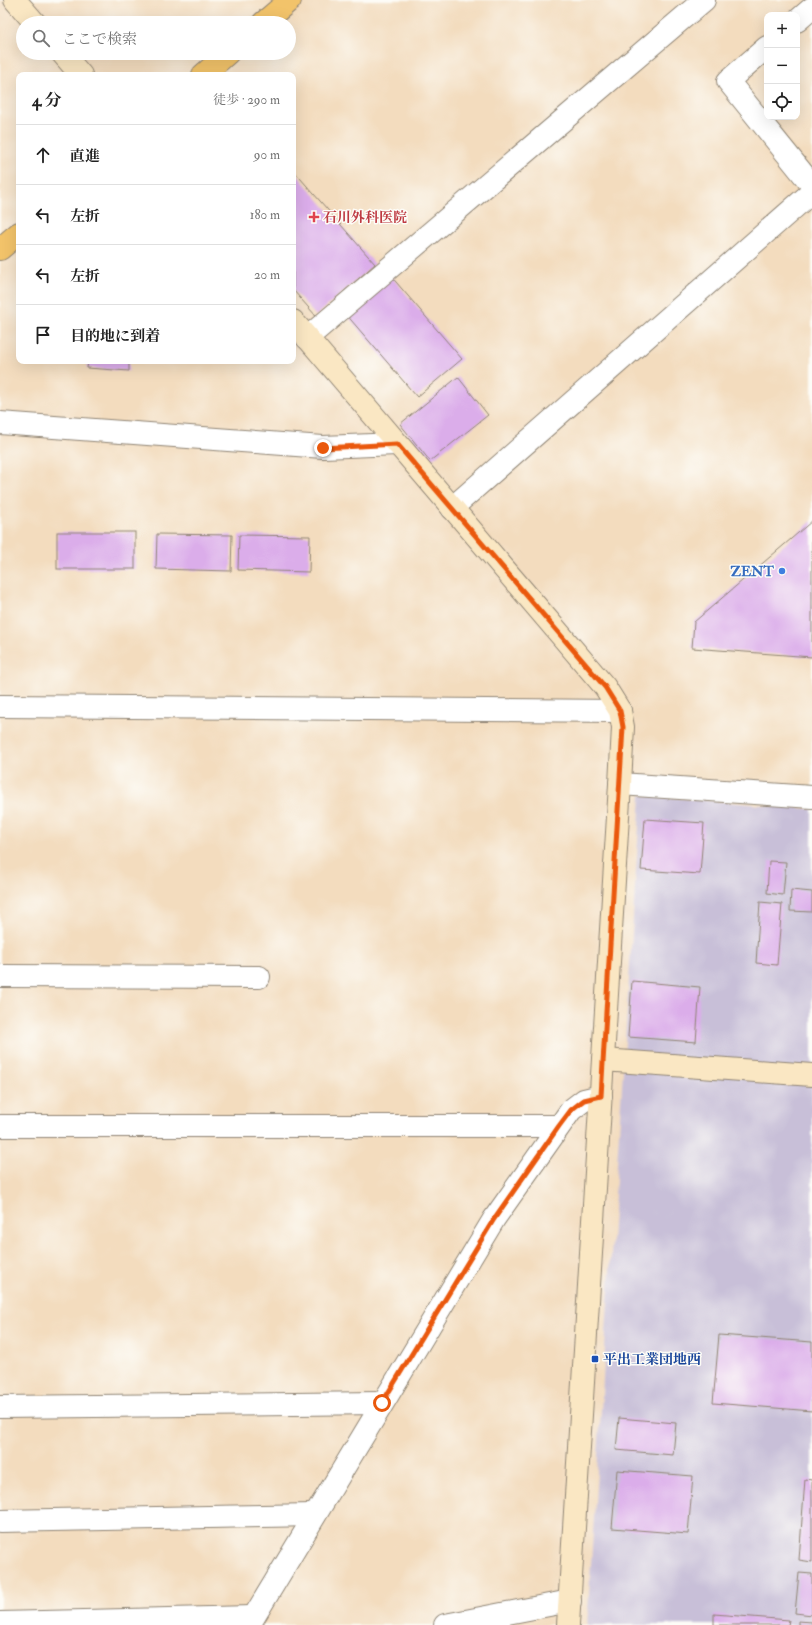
<!DOCTYPE html>
<html lang="ja">
<head>
<meta charset="utf-8">
<style>
	:root { --surface:#fff; --page:#f6f6f6; --text:#222; --muted:#767676; --line:#e0e0e0 }
	body { margin:0; font-family:"IM FELL Double Pica","Noto Serif JP",serif; background:var(--page); color:var(--text) }
	.controls { position:absolute; right:12px; top:12px; display:grid; overflow:hidden; border-radius:8px; box-shadow:0 4px 16px #0002 }
	.controls button { width:36px; height:36px; display:grid; place-items:center; padding:0; border:0; border-bottom:1px solid var(--line); background:var(--surface); color:var(--text); font:20px sans-serif }
	.stop { position:absolute; width:12px; height:12px; margin:-9px; border:3px solid #ea580c; border-radius:50%; background:#fff }
	.stop.end { background:#ea580c; border-color:#fff; box-shadow:0 1px 4px #0008 }
	.list { margin:0; padding:0; list-style:none }
	h2 { display:flex; justify-content:space-between; align-items:center; height:52px; margin:0; padding:0 16px; font-size:17px }
	h2 small { font-size:13px; font-weight:400; color:var(--muted) }
	.list li { display:grid; grid-template-columns:26px 1fr auto; gap:12px; align-items:center; box-sizing:border-box; height:60px; padding:0 16px; border-top:1px solid var(--line) }
	.list b { display:block; font-size:15px; white-space:nowrap }
	.list em { font-size:13px; font-style:normal; color:var(--muted) }
	.icon { flex:none; width:22px; height:22px; fill:none; stroke:currentColor; stroke-width:2; stroke-linecap:round; stroke-linejoin:round }
	.map { position:relative; flex:none; width:812px; height:1625px; overflow:hidden }
	.search { position:absolute; background:var(--surface); box-shadow:0 4px 16px #0002; left:16px; top:16px; width:280px; height:44px; display:flex; align-items:center; gap:10px; box-sizing:border-box; padding:0 14px; border-radius:22px; color:var(--muted); font-size:15px }
	.panel { position:absolute; background:var(--surface); box-shadow:0 4px 16px #0002; left:16px; top:72px; width:280px; height:292px; border-radius:8px }
	.map>svg:first-child { display:block }
</style>
</head>
<body>
<div class="map">
<svg width="812" height="1625" viewBox="0 0 812 1625">
	<rect width="100%" height="100%" fill="#fdfcf7"/>
	<filter id="ink" filterUnits="userSpaceOnUse"><feTurbulence type="fractalNoise" baseFrequency=".025" numOctaves="2"/><feDisplacementMap in="SourceGraphic" scale="8" xChannelSelector="R" yChannelSelector="G"/><feConvolveMatrix kernelMatrix="1 2 1 2 8 2 1 2 1" color-interpolation-filters="sRGB"/></filter>
	<filter id="wash" filterUnits="userSpaceOnUse"><feTurbulence type="fractalNoise" baseFrequency=".012" numOctaves="4" result="noise"/><feDisplacementMap in="SourceGraphic" scale="16" xChannelSelector="R" yChannelSelector="G"/><feGaussianBlur stdDeviation="0.9" result="paint"/><feColorMatrix in="noise" values="0 0 0 0 0 0 0 0 0 0 0 0 0 0 0 0 0 1.4 0 .05"/><feComposite in="paint" operator="in"/></filter>
	<g filter="url(#wash)">
		<rect width="100%" height="100%" fill="#f3dcbe"/>
		<!-- industrial -->
		<path fill="#c8bfd8" d="M641,795L812,809V1625H587Z"/>
		<g id="blocks">
			<!-- building -->
			<g fill="#dbadea">
				<path d="M293,170L375,264L316,316L293,290Z"/>
				<path d="M390,275L462,359L417,397L345,313Z"/>
				<path d="M88,361H129V371L87,368Z"/>
				<path d="M458,377L488,415L430,461L400,424Z"/>
				<path d="M812,521V657L692,648L694,622Z"/>
				<rect x="57" y="532" width="78" height="37"/>
				<path d="M157,534L232,535L231,571L156,569Z"/>
				<path d="M239,535L310,536L309,572L238,570Z"/>
				<path d="M645,819L704,823L700,874L641,870Z"/>
				<path d="M769,861L786,862L783,895L767,893Z"/>
				<path d="M791,890L812,892V912L790,911Z"/>
				<path d="M760,902L782,904L777,965L756,963Z"/>
				<path d="M632,981L700,987L696,1042L628,1037Z"/>
				<path d="M719,1335L812,1342V1411L713,1403Z"/>
				<path d="M619,1418L676,1423L673,1455L616,1450Z"/>
				<path d="M617,1470L693,1476L688,1534L612,1528Z"/>
				<path d="M805,1479L812,1480V1562L799,1560Z"/>
				<path d="M799,1573L812,1574V1615L795,1613Z"/>
				<path d="M714,1614L789,1620L788,1625H714Z"/>
				<path d="M798,1621L812,1622V1625H798Z"/>
			</g>
		</g>
	</g>
	<g filter="url(#ink)">
		<use href="#blocks" fill-opacity="0" stroke="#8f8474" stroke-width="1"/>
		<g fill="none" stroke-linecap="round" stroke-linejoin="round">
			<!-- street casing -->
			<g stroke="#8f8474" stroke-width="24">
				<g id="street">
					<path d="M797,21L812,8"/>
					<path d="M767,47L728,81L812,185"/>
					<path d="M307,338L704,0"/>
					<path d="M0,423L323,447L397,444"/>
					<path d="M452,508L812,192"/>
					<path d="M0,706L620,711"/>
					<path d="M620,784L812,797"/>
					<path d="M0,976L259,977"/>
					<path d="M0,1126H559"/>
					<path d="M0,1407L382,1403"/>
					<path d="M0,1521L314,1515"/>
					<path d="M0,1623L253,1617"/>
					<path d="M249,1625L494,1219L571,1110L584,1100L601,1096"/>
					<path d="M445,1625L570,1601"/>
				</g>
			</g>
			<!-- secondary casing -->
			<g stroke="#8f8474" stroke-width="24">
				<g id="secondary">
					<path d="M15,0L35,23"/>
					<path d="M62,53L81,75"/>
					<path d="M293,321L605,687L620,711L623,727L620,784L568,1625"/>
					<path d="M603,1060L812,1075"/>
				</g>
			</g>
			<!-- highway casing -->
			<g stroke="#8f8474" stroke-width="24">
				<g id="highway">
					<path d="M263,23L290,0"/>
					<path d="M203,75L228,53"/>
					<path d="M0,249L19,233"/>
				</g>
			</g>
			<!-- street -->
			<use href="#street" stroke="#fff" stroke-width="22"/>
			<!-- secondary -->
			<use href="#secondary" stroke="#fae7c3" stroke-width="22"/>
			<!-- highway -->
			<use href="#highway" stroke="#f2c36a" stroke-width="22"/>
		</g>
	</g>
	<g fill="none" stroke-linecap="round" stroke-linejoin="round" filter="url(#ink)">
		<!-- route -->
		<path stroke="#ea580c" stroke-width="5" d="M323,448L397,444L605,687L620,711L623,727L601,1096L584,1100L571,1110L559,1126L494,1219L382,1403"/>
	</g>
	<!-- markers -->
	<path fill="#e0444e" stroke="#fdfcf7" stroke-width="1.5" d="M312 211h4v4h4v4h-4v4h-4v-4h-4v-4h4z"/>
	<circle fill="#3f7fe0" stroke="#fdfcf7" stroke-width="1.5" cx="782" cy="571" r="4"/>
	<rect fill="#1a4fb4" stroke="#fdfcf7" stroke-width="1.5" x="591" y="1355" width="8" height="8" rx="2"/>
	<g text-anchor="middle" dominant-baseline="central" stroke-width="3" stroke-linejoin="round" paint-order="stroke">
		<!-- health labels -->
		<g font-size="14" font-weight="bold" fill="#be3a42" stroke="#fdfcf7" text-anchor="start">
			<text x="323" y="217">石川外科医院</text>
		</g>
		<!-- shop labels -->
		<g font-size="14" font-weight="bold" fill="#366cbe" stroke="#fdfcf7" text-anchor="end">
			<text x="774" y="571">ZENT</text>
		</g>
		<!-- transit labels -->
		<g font-size="14" font-weight="bold" fill="#164399" stroke="#fdfcf7" text-anchor="start">
			<text x="603" y="1359">平出工業団地西</text>
		</g>
	</g>
</svg>
<div class="controls">
<button>+</button>
<button>−</button>
<button><svg class="icon" aria-label="locate" viewBox="0 0 24 24"><circle cx="12" cy="12" r="6"/><path d="M12 2v4M12 18v4M2 12h4M18 12h4"/></svg></button>
</div>
<div class="stop" style="left:382px;top:1403px"></div>
<div class="stop end" style="left:323px;top:448px"></div>
<div class="search"><svg class="icon" aria-label="search" viewBox="0 0 24 24"><circle cx="10" cy="10" r="6"/><path d="M15 15l6 6"/></svg>ここで検索</div>
<section class="panel">
<h2>4 分<small>徒歩 · 290 m</small></h2>
<ul class="list">
<li><svg class="icon" aria-label="ahead" viewBox="0 0 24 24"><path d="M12 20V5M6 11l6-6 6 6"/></svg><div><b>直進</b></div><em>90 m</em></li>
<li><svg class="icon" aria-label="left" viewBox="0 0 24 24"><path d="M17 20v-9H6M10 6l-5 5 5 5"/></svg><div><b>左折</b></div><em>180 m</em></li>
<li><svg class="icon" aria-label="left" viewBox="0 0 24 24"><path d="M17 20v-9H6M10 6l-5 5 5 5"/></svg><div><b>左折</b></div><em>20 m</em></li>
<li><svg class="icon" aria-label="arrive" viewBox="0 0 24 24"><path d="M6 21V4h12l-3 4 3 4H6"/></svg><div><b>目的地に到着</b></div></li>
</ul>
</section>
</div>
</body>
</html>
